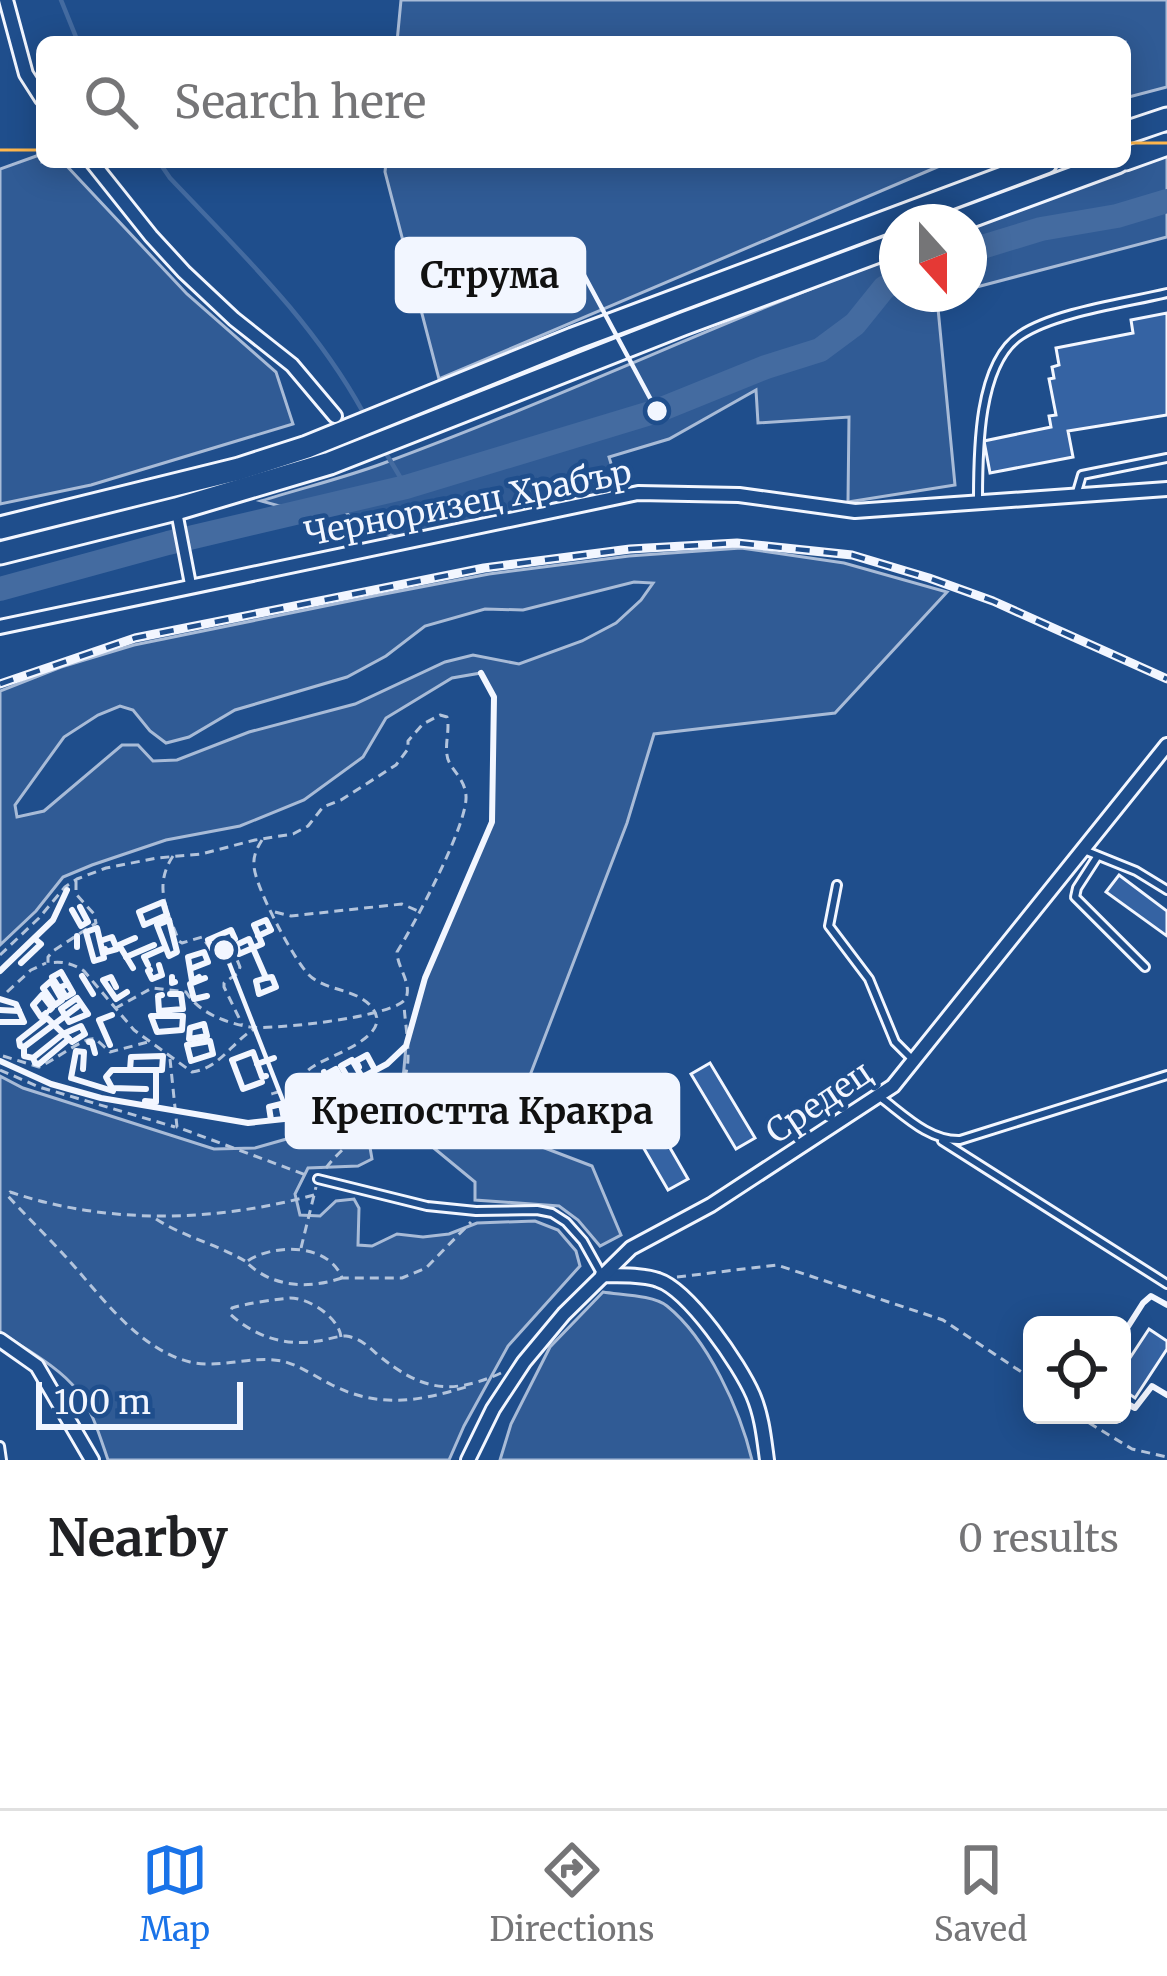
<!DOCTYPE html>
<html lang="en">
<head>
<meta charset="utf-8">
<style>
	:root { --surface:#fff; --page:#f2f2f2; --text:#202124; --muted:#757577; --line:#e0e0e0; --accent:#1a73e8 }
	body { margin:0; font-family:Merriweather,serif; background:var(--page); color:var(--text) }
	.controls { position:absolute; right:36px; bottom:36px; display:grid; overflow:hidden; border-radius:18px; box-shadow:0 6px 30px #0003 }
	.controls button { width:108px; height:108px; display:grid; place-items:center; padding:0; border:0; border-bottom:3px solid var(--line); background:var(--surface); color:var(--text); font:60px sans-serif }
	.compass { position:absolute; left:879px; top:204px; width:108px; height:108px; border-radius:50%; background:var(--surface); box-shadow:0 6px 30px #0003; rotate:159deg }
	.scale { position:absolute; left:36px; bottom:30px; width:207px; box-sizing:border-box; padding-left:12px; border:6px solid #f2f6ff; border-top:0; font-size:33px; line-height:42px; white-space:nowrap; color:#f2f6ff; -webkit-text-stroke:9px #1f4e8c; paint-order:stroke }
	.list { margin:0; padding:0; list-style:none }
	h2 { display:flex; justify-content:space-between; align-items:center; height:156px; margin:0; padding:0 48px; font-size:51px }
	h2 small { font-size:39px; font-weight:400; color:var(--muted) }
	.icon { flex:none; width:66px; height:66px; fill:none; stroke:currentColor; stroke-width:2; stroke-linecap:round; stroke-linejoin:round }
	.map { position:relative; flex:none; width:1167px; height:1460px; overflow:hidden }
	.search { position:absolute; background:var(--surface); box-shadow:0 6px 30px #0003; left:36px; right:36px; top:36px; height:132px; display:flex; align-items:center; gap:30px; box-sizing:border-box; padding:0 42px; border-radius:18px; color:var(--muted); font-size:45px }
	.sheet { height:348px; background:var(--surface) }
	nav { display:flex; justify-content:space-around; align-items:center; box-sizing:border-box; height:168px; border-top:3px solid var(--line); background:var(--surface); font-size:33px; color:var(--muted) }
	nav a { display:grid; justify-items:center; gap:6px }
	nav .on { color:var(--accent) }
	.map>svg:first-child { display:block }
</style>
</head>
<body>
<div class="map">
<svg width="1167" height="1460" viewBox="0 0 1167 1460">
	<rect width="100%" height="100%" fill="#1f4e8c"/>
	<!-- green -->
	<g fill="#305b95" stroke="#a8bbd7" stroke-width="3" fill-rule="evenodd">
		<path d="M401,0H1167V87L1125,98V42H397Z"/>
		<path d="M42,154V162H63L187,294L276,372L293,424L91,485L0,504V169Z"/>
		<path d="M1167,154V237L969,289V227Z"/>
		<path d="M386,162H949L439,379L385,172Z"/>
		<path d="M897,255V294H949L937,298L955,485L848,502L849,417L758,423L756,390L669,439L609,457L619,490L396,537L356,523L331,496L283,507L261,501C302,488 344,478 384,463C558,399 724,320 897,255Z"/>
		<path d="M741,548L844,563L947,592L835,713L654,734L627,823L519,1104L542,1147L592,1166L621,1235L600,1246L578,1220L559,1206L475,1200V1182L424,1140L401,1101L406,1046L425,978L492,822L494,697L481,673L452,678L386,718L363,757L304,800L240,826L166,840L92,865L63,877L36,911L0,945V691L61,667L134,645L379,595L489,574L629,556ZM634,582L653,583L641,600L616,623L582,641L519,664L473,655L445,662L355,704L249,732L177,760L153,761L138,745H122L44,811L17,817L15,805L64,737L98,715L120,706L133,710L150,731L166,743L189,737L235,710L347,677L386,656L425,626L485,609L523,610Z"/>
		<path d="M0,1076L23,1088L214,1149L255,1148L290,1138L348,1111L368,1136L372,1159L358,1166L308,1168L295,1194L300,1215L320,1216L336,1201L354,1199L359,1208L358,1245L372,1246L397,1234L423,1237L449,1234L477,1223L535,1221L558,1230L576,1251L580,1266L508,1346L464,1426L449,1460H108C100,1437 92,1409 77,1390C58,1366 25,1349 0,1332Z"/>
		<path d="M603,1292C621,1295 653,1295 667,1306C708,1339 740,1410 752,1460H500L511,1424L550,1347Z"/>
	</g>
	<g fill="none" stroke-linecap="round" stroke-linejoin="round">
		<!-- stream -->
		<g stroke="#446ba0" stroke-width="4.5">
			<path d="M61,0L78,42"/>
			<path d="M159,162L170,178C241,253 313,321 363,412"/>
			<path d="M387,455L406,487"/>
		</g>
		<!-- river -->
		<g stroke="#446ba0" stroke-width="24">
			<path d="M969,251L1041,229L1117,216L1167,201"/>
			<path d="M0,589L168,543L406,487L657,411L766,367L820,350L855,324L884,288L897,280"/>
		</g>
	</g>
	<!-- building -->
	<g fill="#3563a3" stroke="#f2f6ff" stroke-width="3">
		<path d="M1167,313V415L1068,431L1073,457L990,473L984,441L1051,427L1049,416L1056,415L1049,379L1054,378L1052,367L1059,365L1056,348L1133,333L1131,320Z"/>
		<path d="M1119,875L1167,911V936L1106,892Z"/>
		<path d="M710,1063L755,1138L736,1149L691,1074Z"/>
		<path d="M644,1103L688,1179L668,1190L624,1114Z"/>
		<path d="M1149,1329L1167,1341V1349L1135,1398L1122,1389V1370Z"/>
	</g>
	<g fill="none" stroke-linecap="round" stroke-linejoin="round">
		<!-- service casing -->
		<g stroke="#f2f6ff" stroke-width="12">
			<g id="service">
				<path d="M1077,492L1082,475L1167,458"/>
				<path d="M978,503C978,456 977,363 1021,335C1056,312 1126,303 1167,293"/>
				<path d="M1084,850L1136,871L1167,890"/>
				<path d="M1097,857L1077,888L1075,897L1145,967"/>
				<path d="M837,885L829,926L869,979L895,1042L912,1059"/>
				<path d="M880,1097C904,1115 929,1141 960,1140L1167,1075"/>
				<path d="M942,1141L1167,1284"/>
				<path d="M318,1179L427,1206L476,1211L537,1210L552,1213L566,1222L583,1241L602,1275"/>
				<path d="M0,1446L2,1460"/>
			</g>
		</g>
		<!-- pedestrian casing -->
		<g stroke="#f2f6ff" stroke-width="15">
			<path id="pedestrian" d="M176,509L191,587"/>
		</g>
		<!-- minor casing -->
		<g stroke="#f2f6ff" stroke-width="18">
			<g id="minor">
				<path d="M6,0L26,74L42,99"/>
				<path d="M92,162L151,236L184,272L234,319L292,365L335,416"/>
				<path d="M0,627L638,493L739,495L855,511L1167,489"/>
				<path d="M602,1275C619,1276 642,1274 658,1280C689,1290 740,1365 753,1395C762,1416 764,1438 767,1460"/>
				<path d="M0,1340L37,1366L92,1460"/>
				<path d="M468,1460L493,1409L524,1362L564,1314L631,1248L711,1205L893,1086L1167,745"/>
			</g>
		</g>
		<!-- trunk casing -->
		<g stroke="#f2f6ff" stroke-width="27">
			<g id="trunk">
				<path d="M1125,133L1167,119"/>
				<path d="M1125,159L1167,144"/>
				<path d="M955,222L1117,162"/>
				<path d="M0,528L239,469L307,447L573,339L1046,162"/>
				<path d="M0,553L176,509L330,463L683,324L897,244"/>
			</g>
		</g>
		<!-- path -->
		<g stroke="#b3c4dc" stroke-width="3" stroke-dasharray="9 6" stroke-linecap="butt">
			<path d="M262,840C257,848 253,856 254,866C255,887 293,958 308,974C325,992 359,988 373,1009C393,1037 330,1055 314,1066C305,1071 302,1079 294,1085C287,1090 277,1092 268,1095"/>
			<path d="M173,856C153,886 167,911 179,941L182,943L202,937L213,952L227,948L233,950L240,967L238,973L224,983V987L242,1024"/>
			<path d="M76,881V894L94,914L96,923L53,951L48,957V963C62,961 72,963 84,971L134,1030L192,1072C220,1068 231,1043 254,1029"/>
			<path d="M275,912L291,916L402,904L418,911"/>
			<path d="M0,955L39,918L65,887L77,879L106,868L157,858L201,854L255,840L293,834L308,826L323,807L341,800L396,765L408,749V741L423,724L440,715L447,717C450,730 445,742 447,755C448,768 465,777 466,796C468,824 414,925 397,952C397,967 412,983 406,998C397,1017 272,1030 250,1027C226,1023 199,1013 186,992L152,988L114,1009"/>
			<path d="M7,992L31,970L46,963"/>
			<path d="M3,1056L39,1067C52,1062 85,1036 95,1039C96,1039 109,1051 110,1052L148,1042"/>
			<path d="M170,1059L177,1127L306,1175"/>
			<path d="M0,1070L39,1087L175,1127"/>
			<path d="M326,1168C353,1132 410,1105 408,1054C408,1038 405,1021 404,1005"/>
			<path d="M314,1195C215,1222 108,1225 10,1192L7,1195C26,1216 46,1235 65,1256C99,1293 137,1349 190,1362C220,1369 252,1355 282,1361C299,1365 316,1377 332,1385C378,1408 417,1402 466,1387"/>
			<path d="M156,1219C184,1237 216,1244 245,1261"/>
			<path d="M301,1248L316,1187"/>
			<path d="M677,1277L777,1265L943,1320L1032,1379"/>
			<path d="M342,1278C308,1289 273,1288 246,1262C273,1243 329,1243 342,1278H402L426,1268L471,1222"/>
			<path d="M341,1337C339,1318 310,1298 290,1298C277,1299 244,1304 232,1308L230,1314C254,1336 285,1347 318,1341C326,1340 337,1336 346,1336C360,1338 369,1347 378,1355C421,1390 450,1396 501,1373"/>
			<path d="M1076,1415L1132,1449L1167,1457"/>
		</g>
		<!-- service -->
		<use href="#service" stroke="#1f4e8c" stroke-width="6"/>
		<!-- pedestrian -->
		<use href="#pedestrian" stroke="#1f4e8c" stroke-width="9"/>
		<!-- minor -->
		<use href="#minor" stroke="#1f4e8c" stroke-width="12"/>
		<!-- trunk -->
		<use href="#trunk" stroke="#1f4e8c" stroke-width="21"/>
		<!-- rail casing -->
		<g stroke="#f2f6ff" stroke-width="9">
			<path id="rail" d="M0,684L135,638L484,568L630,549L737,543L852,555L929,578L993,601L1167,679"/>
		</g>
		<!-- rail -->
		<use href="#rail" stroke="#1f4e8c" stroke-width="4.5" stroke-dasharray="14" stroke-linecap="butt"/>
		<!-- wall -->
		<g stroke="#f2f6ff" stroke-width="6">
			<path d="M163,902L167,915L144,925L139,912Z"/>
			<path d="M72,910L81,926L88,922L80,907"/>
			<path d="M169,920L177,952L169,956L157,925Z"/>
			<path d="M97,928L104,958L94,961L86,932Z"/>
			<path d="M231,930L235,939L212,949L208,940Z"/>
			<path d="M77,936V947"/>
			<path d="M258,936L271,930L266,920L254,925L262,944L239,954L236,945L249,939L266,978L272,977L276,987L259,994L256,981L266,978"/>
			<path d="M103,940L112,937L117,949L106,952L105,949"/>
			<path d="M126,957L154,945"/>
			<path d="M21,963L41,944L35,939"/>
			<path d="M148,965L144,957L162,949"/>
			<path d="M133,968L119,945L135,938"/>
			<path d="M190,969L208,962L204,952L188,957L192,981L199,977"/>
			<path d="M150,970L148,971L152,979L162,975L159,965"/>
			<path d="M0,971L53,920L67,890"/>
			<path d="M82,976L93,994"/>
			<path d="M172,977V983L175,982"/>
			<path d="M205,978L190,984L194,999L207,996"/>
			<path d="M51,981L62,1000L55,1005L43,988Z"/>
			<path d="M60,987L66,997L73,993L61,972L52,977L59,988L68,984"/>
			<path d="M116,987L111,977L103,980L116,999L127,992"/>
			<path d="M162,995L158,996L159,1011L183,1009L181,994H170"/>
			<path d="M77,998L88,1014L69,1022L61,1009Z"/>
			<path d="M0,999L16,1004L24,1022H0"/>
			<path d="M0,1010L19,1011"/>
			<path d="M46,1013L41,1017L33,1005L42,995L52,1008L50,1010"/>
			<path d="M151,1016H183L182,1030L157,1032Z"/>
			<path d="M47,1018L69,1039L39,1064L35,1063L33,1058L24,1056V1047L20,1046L19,1040Z"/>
			<path d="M204,1024L207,1036L189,1039L190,1028Z"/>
			<path d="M210,1041L213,1054L191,1061L187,1045Z"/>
			<path d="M89,1042H92L95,1053"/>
			<path d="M110,1045L99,1020L112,1015"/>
			<path d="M24,1047L77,1007"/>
			<path d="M33,1058L63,1034L81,1026L85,1034L72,1042L69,1039"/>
			<path d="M0,1061L51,1084L101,1098L248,1123L284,1119L387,1064L406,1046L425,978L492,822L494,697L481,673"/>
			<path d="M257,1064L274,1058"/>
			<path d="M359,1067L356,1061L367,1055L375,1070"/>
			<path d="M83,1069L84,1052L76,1051L71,1078L113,1091"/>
			<path d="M130,1070L131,1057L163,1056L162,1070H112L106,1077L112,1088L146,1089"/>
			<path d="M324,1072L330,1084L341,1078L336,1069L325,1075"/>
			<path d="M262,1082L243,1089L232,1060L253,1052L262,1077L266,1076"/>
			<path d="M351,1083L341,1066L352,1060L362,1077"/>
			<path d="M145,1101L156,1102V1070"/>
			<path d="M305,1109L299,1093L313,1086L320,1101"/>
			<path d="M271,1120L269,1107L281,1104L284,1119"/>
			<path d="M1122,1336L1143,1303L1151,1296L1167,1305"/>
			<path d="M1122,1401L1135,1408L1152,1386L1167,1395"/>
		</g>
		<!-- power -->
		<g stroke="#ffb74d" stroke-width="3" stroke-dasharray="42 9 6 9" stroke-linecap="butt">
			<path d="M1125,143H1167"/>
			<path d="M0,150H42"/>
		</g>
	</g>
	<g text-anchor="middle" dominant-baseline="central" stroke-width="9" stroke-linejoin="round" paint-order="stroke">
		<!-- street labels -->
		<g font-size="33" fill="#f2f6ff" stroke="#1f4e8c">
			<text transform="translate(468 503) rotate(-11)">Черноризец Храбър</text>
			<text transform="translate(819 1102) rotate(-34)">Средец</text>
		</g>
	</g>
	<!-- callouts -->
	<path fill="none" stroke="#f2f6ff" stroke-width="4.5" d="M657 411L584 275M224 950L287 1111"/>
	<g fill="#f2f6ff" stroke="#1f4e8c" stroke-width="4.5">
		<circle cx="657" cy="411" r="12"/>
		<circle cx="224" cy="950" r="12"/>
	</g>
	<g fill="#f2f6ff" stroke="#f2f6ff" stroke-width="4.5">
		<rect x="397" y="239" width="187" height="72" rx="12"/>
		<rect x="287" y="1075" width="391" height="72" rx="12"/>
	</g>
	<g font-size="36" text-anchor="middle" font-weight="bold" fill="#111">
		<text x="490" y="288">Струма</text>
		<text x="482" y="1124">Крепостта Кракра</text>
	</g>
</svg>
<div class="controls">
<button><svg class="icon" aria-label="locate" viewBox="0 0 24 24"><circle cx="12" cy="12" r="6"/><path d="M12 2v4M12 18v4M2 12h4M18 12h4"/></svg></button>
</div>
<svg class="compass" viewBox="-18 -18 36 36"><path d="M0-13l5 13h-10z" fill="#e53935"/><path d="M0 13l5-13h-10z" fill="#757577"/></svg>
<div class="scale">100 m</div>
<div class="search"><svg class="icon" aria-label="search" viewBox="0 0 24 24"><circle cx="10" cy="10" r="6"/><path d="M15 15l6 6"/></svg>Search here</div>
</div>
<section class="sheet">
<h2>Nearby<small>0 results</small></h2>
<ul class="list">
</ul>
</section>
<nav>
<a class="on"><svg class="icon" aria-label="map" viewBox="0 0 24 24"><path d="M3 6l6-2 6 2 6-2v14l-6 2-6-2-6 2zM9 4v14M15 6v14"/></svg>Map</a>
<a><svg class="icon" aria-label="directions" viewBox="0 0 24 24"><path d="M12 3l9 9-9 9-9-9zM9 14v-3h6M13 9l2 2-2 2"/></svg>Directions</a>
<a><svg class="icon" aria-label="saved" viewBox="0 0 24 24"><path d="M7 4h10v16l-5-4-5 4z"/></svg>Saved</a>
</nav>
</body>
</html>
